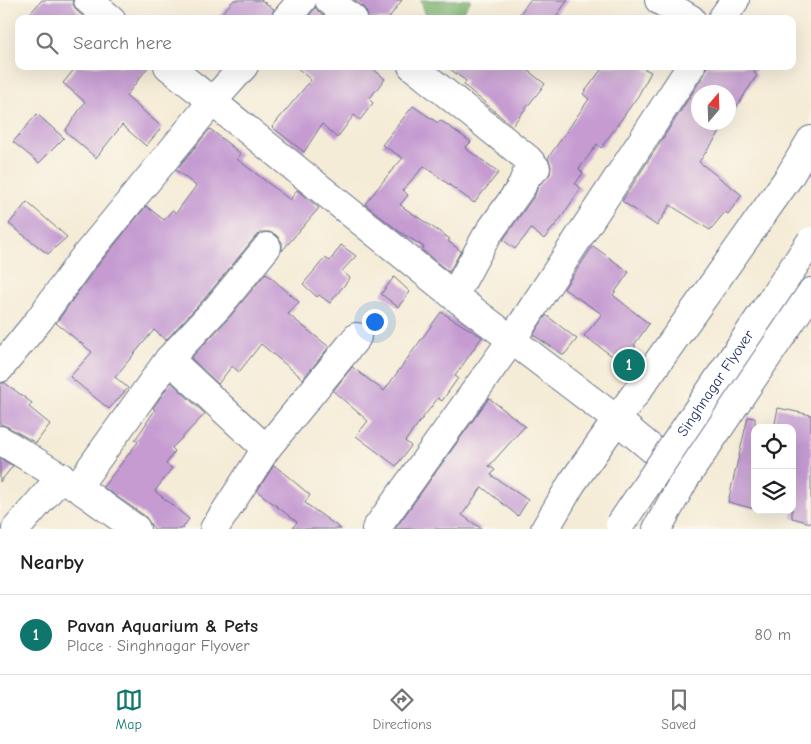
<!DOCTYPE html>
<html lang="en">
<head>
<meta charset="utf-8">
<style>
	:root { --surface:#fff; --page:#f2f2f2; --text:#202124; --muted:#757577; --line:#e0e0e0; --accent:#0f766e }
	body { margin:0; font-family:"Comic Neue",sans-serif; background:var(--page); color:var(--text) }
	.controls { position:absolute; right:15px; bottom:15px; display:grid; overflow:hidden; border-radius:10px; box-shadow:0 5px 20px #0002 }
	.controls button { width:45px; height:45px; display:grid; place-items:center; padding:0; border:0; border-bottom:1px solid var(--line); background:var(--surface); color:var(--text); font:25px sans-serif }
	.compass { position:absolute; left:691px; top:85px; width:45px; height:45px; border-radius:50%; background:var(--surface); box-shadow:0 5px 20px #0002; rotate:19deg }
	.you { position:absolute; left:374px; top:321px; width:18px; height:18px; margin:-12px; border:4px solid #fff; border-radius:50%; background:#1a73e8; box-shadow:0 0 0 8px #1a73e833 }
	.badge { display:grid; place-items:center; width:32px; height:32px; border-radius:50%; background:var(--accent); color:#fff; font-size:16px; font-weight:700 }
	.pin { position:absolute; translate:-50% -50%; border:2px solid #fff; box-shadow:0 1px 5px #0006 }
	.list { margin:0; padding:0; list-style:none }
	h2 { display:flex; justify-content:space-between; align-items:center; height:65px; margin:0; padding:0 20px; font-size:21px }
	h2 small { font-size:16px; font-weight:400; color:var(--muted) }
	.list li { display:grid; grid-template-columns:32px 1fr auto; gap:15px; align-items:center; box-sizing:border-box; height:80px; padding:0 20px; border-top:1px solid var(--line) }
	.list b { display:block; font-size:19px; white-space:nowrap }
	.list p { margin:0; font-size:16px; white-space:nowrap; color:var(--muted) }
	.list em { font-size:16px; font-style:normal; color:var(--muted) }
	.icon { flex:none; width:28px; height:28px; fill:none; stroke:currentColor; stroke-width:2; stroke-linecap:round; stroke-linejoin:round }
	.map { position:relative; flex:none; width:811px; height:529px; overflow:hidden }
	.search { position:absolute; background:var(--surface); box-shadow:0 5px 20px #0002; left:15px; right:15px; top:15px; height:55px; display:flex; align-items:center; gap:12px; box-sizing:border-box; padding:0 18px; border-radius:10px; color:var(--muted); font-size:19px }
	.sheet { height:145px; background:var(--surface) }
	nav { display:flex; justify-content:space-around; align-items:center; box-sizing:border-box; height:70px; border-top:1px solid var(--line); background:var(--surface); font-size:14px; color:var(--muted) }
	nav a { display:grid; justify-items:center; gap:2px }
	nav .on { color:var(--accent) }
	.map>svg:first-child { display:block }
</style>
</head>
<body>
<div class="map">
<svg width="811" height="529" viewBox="0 0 811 529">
	<rect width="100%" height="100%" fill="#fbf7ec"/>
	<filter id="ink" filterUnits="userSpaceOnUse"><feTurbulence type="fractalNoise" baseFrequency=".02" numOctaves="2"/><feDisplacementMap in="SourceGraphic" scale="10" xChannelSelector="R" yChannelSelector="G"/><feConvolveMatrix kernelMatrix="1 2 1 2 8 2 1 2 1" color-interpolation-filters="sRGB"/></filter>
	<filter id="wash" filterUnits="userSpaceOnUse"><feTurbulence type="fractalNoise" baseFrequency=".0096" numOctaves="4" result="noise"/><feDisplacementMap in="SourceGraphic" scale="20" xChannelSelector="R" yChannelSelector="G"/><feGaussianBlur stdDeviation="1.12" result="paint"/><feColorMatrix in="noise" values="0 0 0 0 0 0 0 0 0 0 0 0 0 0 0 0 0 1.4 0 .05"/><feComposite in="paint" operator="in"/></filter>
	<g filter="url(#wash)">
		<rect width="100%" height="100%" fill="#f5ecd7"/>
		<!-- forest -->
		<path fill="#7eb572" stroke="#4c7268" d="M421,0H471L459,19H427Z"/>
		<g id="blocks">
			<!-- building -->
			<g fill="#c59bd2">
				<path d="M42,0H72L74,6L78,12L86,19H25Z"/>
				<path d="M234,0H261L274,9L271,19H216Z"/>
				<path d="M354,0H402L388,19H368L367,13L363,7Z"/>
				<path d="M530,0H568L554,19H516Z"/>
				<path d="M315,7L319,12L328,19H307Z"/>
				<path d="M77,66H149L126,96L162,127L146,146L122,125L96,158L65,131L85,102L63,83Z"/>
				<path d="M295,66H370L385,79L369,99L373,103L360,120L354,115L337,138L322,124L304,152L272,127L311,80Z"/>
				<path d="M446,66H522L545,84L512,126L464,85L466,81Z"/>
				<path d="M604,66H639L651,72L638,96L601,148L597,144L579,169L583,173L575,184L581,188L561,218L544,239L531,229L515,249L503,240L535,195L538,186L550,174L551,166L548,158L589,99L583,94Z"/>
				<path d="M707,66H758L754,73L757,75L728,120V92H698V122H727L699,162L742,195L728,214L725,212L710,230L670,205L657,226L622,201L704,75Z"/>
				<path d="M413,106L438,123L440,120L471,142L465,148L499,172L474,203L424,166L403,190L408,195L400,205L450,239L448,241L461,251L449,272L422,250L424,247L400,232L365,204L388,175L403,158L382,145Z"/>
				<path d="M37,114L64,138L39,163L13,142Z"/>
				<path d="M210,129L241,154L237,159L290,200L297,190L319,208L282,251V242L276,235L269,232H262L255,237L205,298L166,340L154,330L115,377L128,388L109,409L70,377L92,352L56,323L94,270L146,206L164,220L172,210L176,213L196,186L176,170Z"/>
				<path d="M27,202L67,237L48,254L9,224Z"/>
				<path d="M341,245L356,256L342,271L350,278L330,303L319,295L317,297L303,284L325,258L330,261Z"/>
				<path d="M593,246L629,272L613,295L649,324L634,345L636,346L621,362L584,336L602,314L564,289Z"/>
				<path d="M266,273L299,302L288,314L329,347L303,379L261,344L239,372L232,366L218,384L191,358L228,319Z"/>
				<path d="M394,277L410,292L398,307L381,294Z"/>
				<path d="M441,312L482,337L455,376L458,378L442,401L438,398L405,441L411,446L396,466L356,436L368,421L333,391L352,367L384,391Z"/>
				<path d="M546,315L577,339L564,355L533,335Z"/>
				<path d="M171,382L205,414L172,448L175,451L166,464L172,468L155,491L189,519L182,529H154L145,516L103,487L138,442L135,440L155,410L153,408Z"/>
				<path d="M0,383H5L32,403L29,407L50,424L36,443L8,427L0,424Z"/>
				<path d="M489,398L525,426L489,466L495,470L491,475L528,500L518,516L482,487L462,515L482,529H395Z"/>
				<path d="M778,408L811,415V523L792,518V428H774Z"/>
				<path d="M748,417L755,418V509L728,502Z"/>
				<path d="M0,458L13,466L0,482Z"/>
				<path d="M274,465L310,495L305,503L341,529H292L297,522L257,491Z"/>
			</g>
		</g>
	</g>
	<g filter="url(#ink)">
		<use href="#blocks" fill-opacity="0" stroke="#677188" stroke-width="1"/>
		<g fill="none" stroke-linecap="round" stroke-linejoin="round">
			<!-- minor casing -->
			<g stroke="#677188" stroke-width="30">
				<g id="minor">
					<path d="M88,0L111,19"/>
					<path d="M329,0L353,19"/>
					<path d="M659,0L691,19"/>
					<path d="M286,19L302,0"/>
					<path d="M722,19L735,0"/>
					<path d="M168,66L454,296L617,420L686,477"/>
					<path d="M412,66L528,159L536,168L525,177L522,186L486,237L454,296"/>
					<path d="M169,359L266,449"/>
					<path d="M0,368L39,320L82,260L211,103L244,66"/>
					<path d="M0,440L77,487L136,529"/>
					<path d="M77,487L169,359L217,308L267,247"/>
					<path d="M16,529L61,477"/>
					<path d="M214,529L266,449L357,337"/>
					<path d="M376,529L511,341L691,66"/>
					<path d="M545,529L572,483L789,177L811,140"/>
					<path d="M657,529L686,477L811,292"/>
				</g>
			</g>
			<!-- minor -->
			<use href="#minor" stroke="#fff" stroke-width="28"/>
			<!-- major-bridge casing -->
			<g stroke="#677188" stroke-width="30" stroke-linecap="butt">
				<g id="major-bridge">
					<path id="s1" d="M620,525L811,241"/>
				</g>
			</g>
			<!-- major-bridge -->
			<use href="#major-bridge" stroke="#fff" stroke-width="28"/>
		</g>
	</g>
	<g text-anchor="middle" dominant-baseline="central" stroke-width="4" stroke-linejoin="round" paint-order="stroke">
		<!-- street labels -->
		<g font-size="15" fill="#1b2f5e" stroke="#fbf7ec">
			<text stroke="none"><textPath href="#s1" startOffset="171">Singhnagar Flyover</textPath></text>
		</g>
	</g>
</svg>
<div class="controls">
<button><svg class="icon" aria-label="locate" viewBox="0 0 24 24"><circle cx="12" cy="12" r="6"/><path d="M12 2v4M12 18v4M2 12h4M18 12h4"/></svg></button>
<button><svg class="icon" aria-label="layers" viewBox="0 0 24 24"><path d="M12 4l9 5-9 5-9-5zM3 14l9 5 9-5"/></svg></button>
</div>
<svg class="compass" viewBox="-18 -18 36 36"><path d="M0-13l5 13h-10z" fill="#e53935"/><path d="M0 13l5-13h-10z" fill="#757577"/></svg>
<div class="you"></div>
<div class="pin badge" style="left:629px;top:365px">1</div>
<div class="search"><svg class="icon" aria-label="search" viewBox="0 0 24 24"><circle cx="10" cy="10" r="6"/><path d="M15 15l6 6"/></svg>Search here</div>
</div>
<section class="sheet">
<h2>Nearby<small></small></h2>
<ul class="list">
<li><span class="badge">1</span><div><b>Pavan Aquarium &amp; Pets</b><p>Place · Singhnagar Flyover</p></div><em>80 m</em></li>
</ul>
</section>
<nav>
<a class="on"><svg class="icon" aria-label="map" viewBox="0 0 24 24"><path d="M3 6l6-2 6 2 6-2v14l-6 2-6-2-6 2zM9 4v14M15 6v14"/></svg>Map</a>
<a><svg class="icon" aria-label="directions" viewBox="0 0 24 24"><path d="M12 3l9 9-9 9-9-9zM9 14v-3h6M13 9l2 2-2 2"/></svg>Directions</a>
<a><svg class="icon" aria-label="saved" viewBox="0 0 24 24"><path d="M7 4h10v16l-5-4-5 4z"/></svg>Saved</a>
</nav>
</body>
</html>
